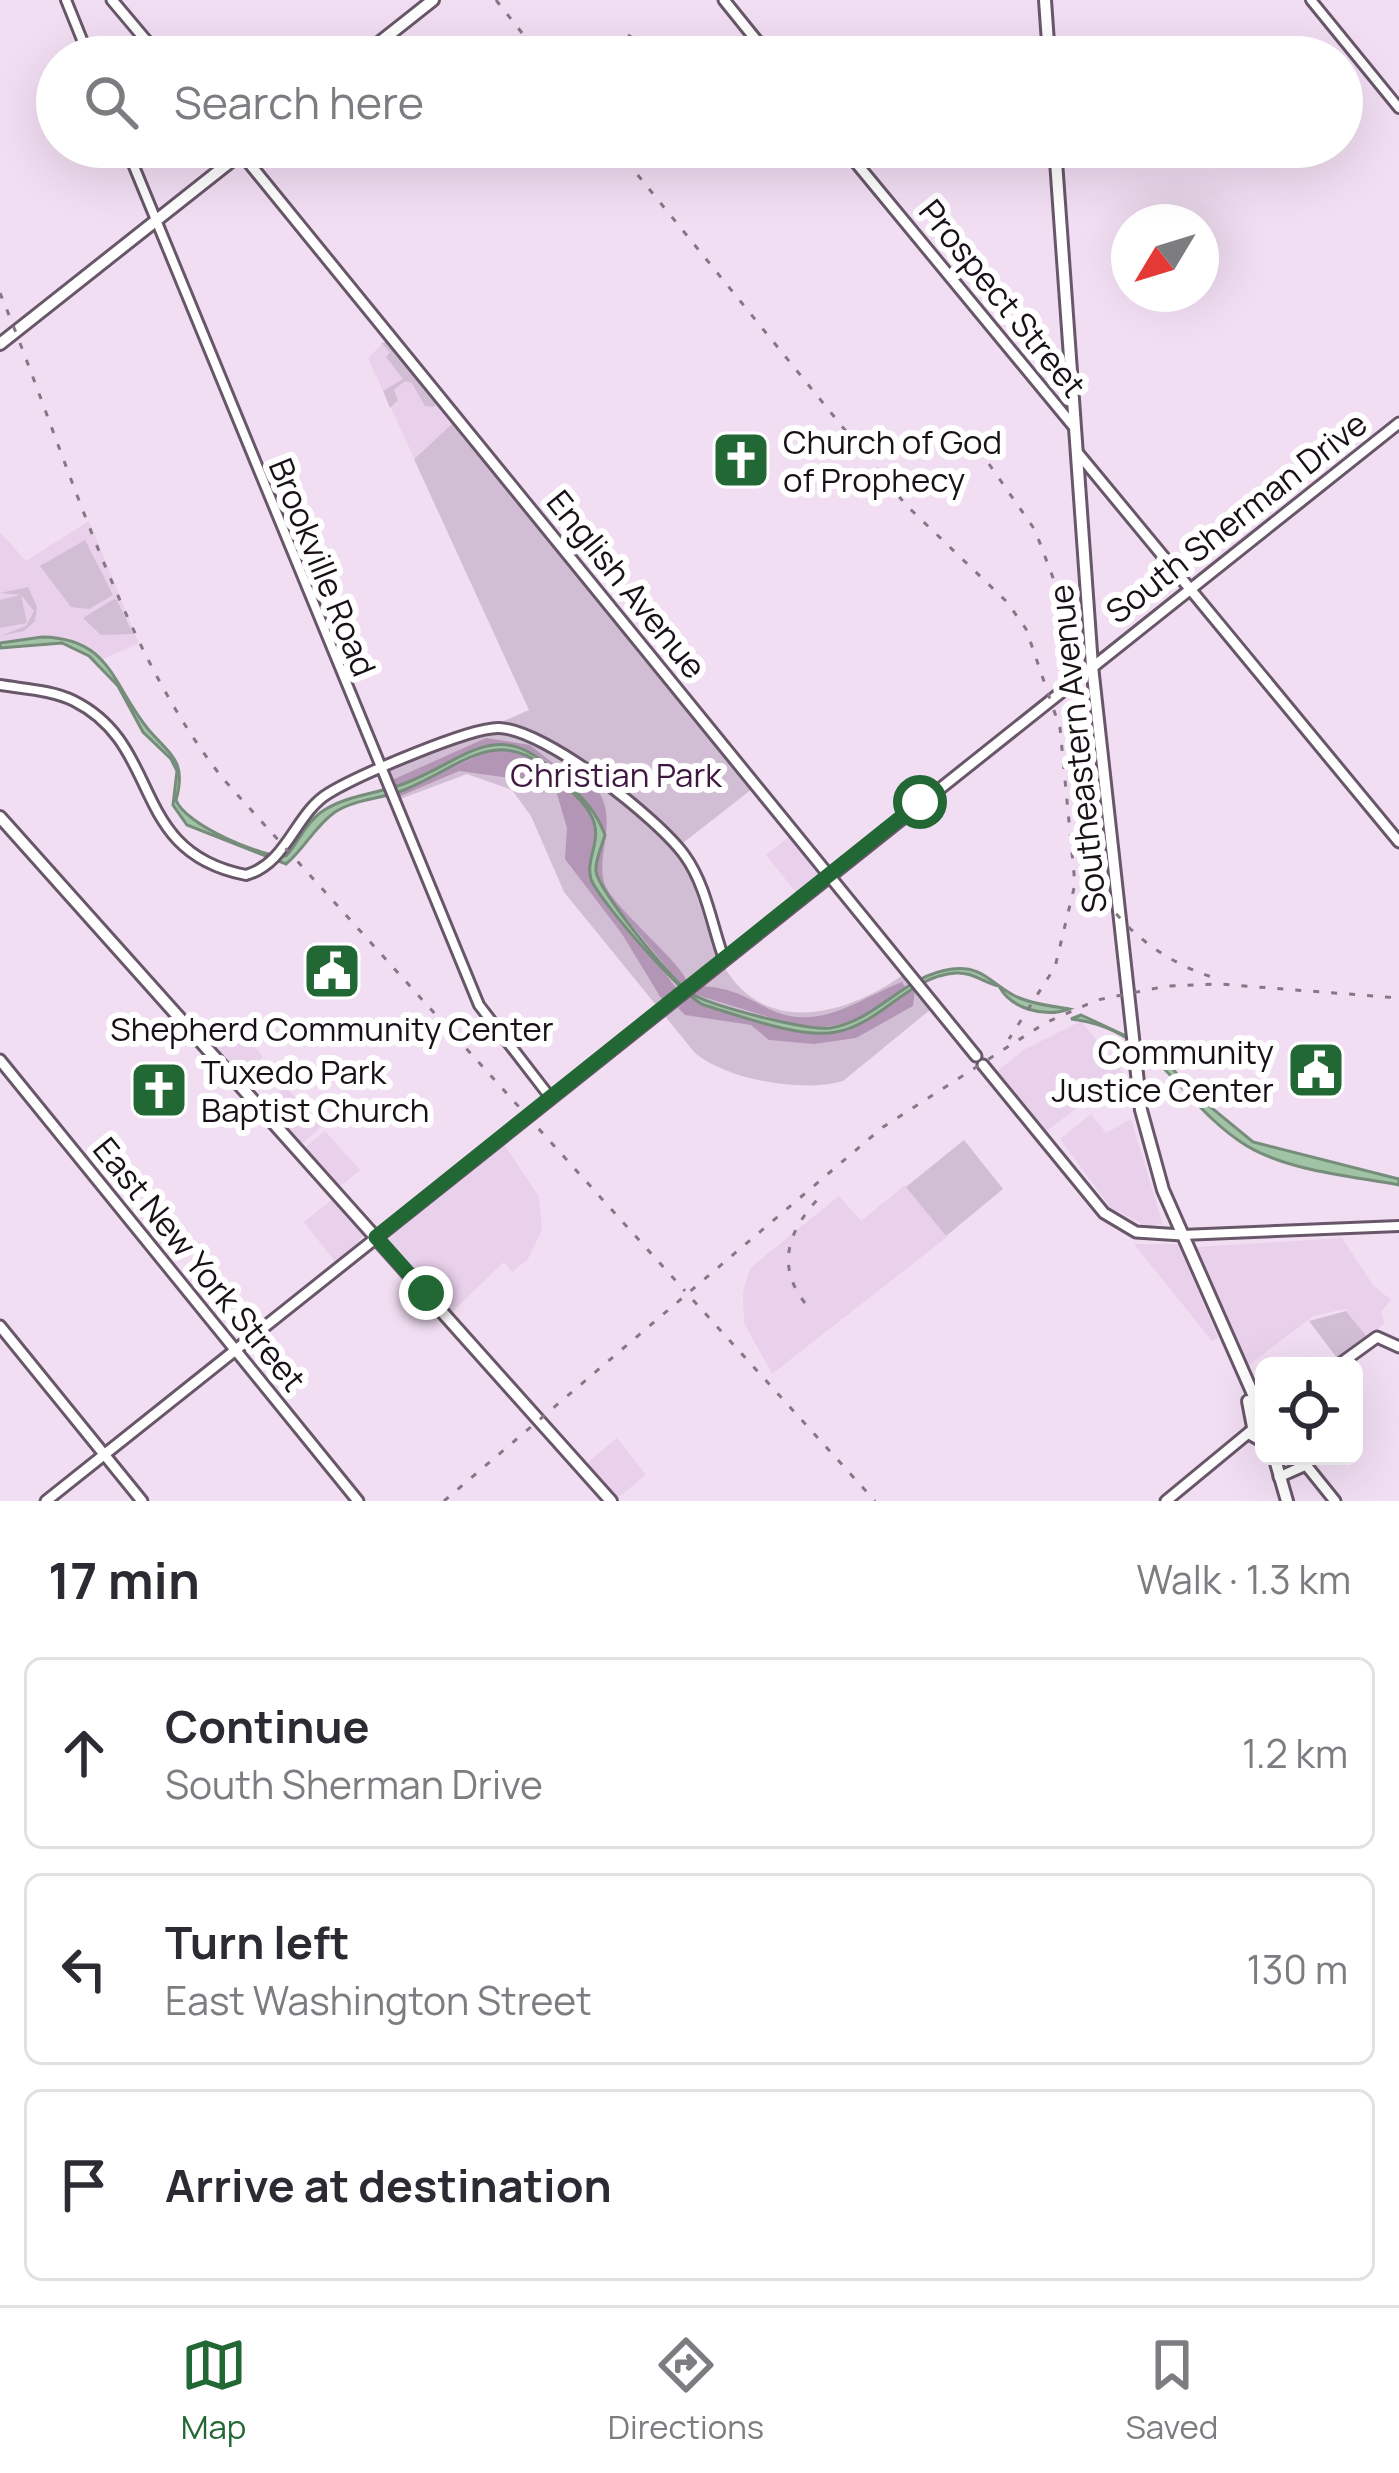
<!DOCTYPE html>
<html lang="en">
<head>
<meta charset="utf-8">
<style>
	:root { --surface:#fff; --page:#f2f2f3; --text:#2b2b33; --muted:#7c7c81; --line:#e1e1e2; --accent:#226834 }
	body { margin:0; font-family:Manrope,sans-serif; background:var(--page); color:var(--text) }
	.controls { position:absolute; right:36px; bottom:36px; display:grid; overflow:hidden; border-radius:18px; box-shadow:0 12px 48px #0002 }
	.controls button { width:108px; height:108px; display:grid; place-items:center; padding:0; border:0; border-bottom:3px solid var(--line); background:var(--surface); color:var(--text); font:60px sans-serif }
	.compass { position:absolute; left:1111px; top:204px; width:108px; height:108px; border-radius:50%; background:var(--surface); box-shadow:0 12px 48px #0002; rotate:232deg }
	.stop { position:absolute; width:36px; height:36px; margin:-27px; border:9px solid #226834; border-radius:50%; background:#fff }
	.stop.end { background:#226834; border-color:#fff; box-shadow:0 3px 12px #0008 }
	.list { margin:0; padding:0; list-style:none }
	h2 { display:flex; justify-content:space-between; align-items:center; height:156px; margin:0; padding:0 48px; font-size:51px }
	h2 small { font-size:39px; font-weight:400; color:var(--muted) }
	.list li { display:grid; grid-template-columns:78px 1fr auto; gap:36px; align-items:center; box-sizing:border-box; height:192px; margin:0 24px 24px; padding:0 24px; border:3px solid var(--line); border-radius:18px }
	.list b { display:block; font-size:45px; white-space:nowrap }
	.list p { margin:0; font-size:39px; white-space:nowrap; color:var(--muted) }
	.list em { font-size:39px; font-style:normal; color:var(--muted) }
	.icon { flex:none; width:66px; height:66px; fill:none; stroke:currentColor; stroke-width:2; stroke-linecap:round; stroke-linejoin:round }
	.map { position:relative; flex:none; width:1399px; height:1501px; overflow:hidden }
	.search { position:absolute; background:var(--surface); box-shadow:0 12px 48px #0002; left:36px; right:36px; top:36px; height:132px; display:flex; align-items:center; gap:30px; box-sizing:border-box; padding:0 42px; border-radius:66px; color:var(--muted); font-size:45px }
	.sheet { height:804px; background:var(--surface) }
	nav { display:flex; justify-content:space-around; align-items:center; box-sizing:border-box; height:168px; border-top:3px solid var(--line); background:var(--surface); font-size:33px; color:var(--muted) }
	nav a { display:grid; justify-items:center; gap:6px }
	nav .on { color:var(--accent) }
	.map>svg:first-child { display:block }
</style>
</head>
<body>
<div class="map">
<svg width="1399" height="1501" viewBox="0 0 1399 1501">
	<rect width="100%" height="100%" fill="#f2def3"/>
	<!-- built -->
	<g fill="#e9d0eb">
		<path d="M386,340L453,423L414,458L368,358Z"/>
		<path d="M89,521L139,643L101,660L84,645L65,638L0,643V532L26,561Z"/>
		<path d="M791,835L822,874L798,895L766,855Z"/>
		<path d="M1081,1021L1123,1073L1043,1134L995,1073L1025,1049Z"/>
		<path d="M241,1028L263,1057L239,1077L214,1049Z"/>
		<path d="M286,1087L321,1127L300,1145L264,1105Z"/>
		<path d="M1091,1114L1106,1133L1131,1119L1164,1228L1160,1223L1149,1227L1111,1208L1060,1139Z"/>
		<path d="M325,1131L360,1170L338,1188L303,1149Z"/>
		<path d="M503,1143L539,1197L542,1230L528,1259L512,1272L504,1262L451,1313L385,1237Z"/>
		<path d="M905,1185L947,1237L772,1374L744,1323L743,1292L750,1268L839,1196L861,1221Z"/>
		<path d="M334,1198L365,1234L337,1264L304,1222Z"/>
		<path d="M1342,1238L1373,1285L1391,1300L1381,1312L1385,1323L1367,1339L1345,1309L1313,1316L1244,1369L1196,1247Z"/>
		<path d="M1134,1244H1178L1218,1338L1212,1341Z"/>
		<path d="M617,1438L646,1475L616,1499L586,1464Z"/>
	</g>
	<!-- green -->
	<g fill="#d2bed4">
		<path d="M388,342L437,403L434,407L425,406L412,383L405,381L394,390L398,400L390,408L383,391L403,379L386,357L390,352L381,343Z"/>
		<path d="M454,422L752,789L674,850L683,860C699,893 705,933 723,965C766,1039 847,1014 903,975L931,1009L843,1081C803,1093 727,1080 695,1053L564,892L531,816L512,790L467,774L395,801L389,771L529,710L414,459Z"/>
		<path d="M85,540L113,595L89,609L71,607L40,566Z"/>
		<path d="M28,587L37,607L35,621L24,631L0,636L26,626L34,611L21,595L27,623L0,628V600L20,595L0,593Z"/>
		<path d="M114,599L117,600L133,634L101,635L83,618Z"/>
		<path d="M964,1140L1003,1189L946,1236L906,1187Z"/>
		<path d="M1346,1311L1367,1337L1337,1358L1309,1321Z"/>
	</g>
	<!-- forest -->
	<g fill="#b396b5">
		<path d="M486,738L530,745L560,769V775L572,771C633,799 592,851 605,885C615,909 684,965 687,982L681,985L603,890L596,867L605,835C580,788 532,723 471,751C446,762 422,778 395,786L392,780Z"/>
		<path d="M495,748C531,745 588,794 597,829C600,845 594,862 590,877L677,989L666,998H661L622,934L565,859L567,828L554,784L459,771L396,798L394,794Z"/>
		<path d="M902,982L906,989L856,1022L808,1029L690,993L699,986C729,987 742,995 769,1009C819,1033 858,999 902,982Z"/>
		<path d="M915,989L913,1006L856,1038L814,1044L769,1040L751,1025L685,1015L678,1008L689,997C708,1008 730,1008 751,1016C844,1050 837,1032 915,989Z"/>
	</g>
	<!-- water -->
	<g fill="#a0c2a5" stroke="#778d7b" stroke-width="3">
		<path d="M42,637C111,638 112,685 148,729C171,756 187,761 176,800C185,825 263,858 286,856C299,842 304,825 320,813C344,795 378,794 406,783C472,756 499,715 561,777C580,796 595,808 605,835C602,846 595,860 596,871C598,890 672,981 690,993C711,1006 807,1031 830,1028C877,1021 904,975 952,969C983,965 992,985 1015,996C1031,1004 1052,1006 1069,1009C1045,1018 1011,1009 999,986C984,983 973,972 956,973C909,976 881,1024 836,1032C801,1039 740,1016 704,1005C685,999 597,898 591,879C585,858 603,841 592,817C584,800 569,791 556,777C500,721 464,765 404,790C382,799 355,799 335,812C314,827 305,848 286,864L187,825L173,805L177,771L171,759L143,732L118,686L89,656L62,643L0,648V643Z"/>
		<path d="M1081,1015L1158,1051L1191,1091L1253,1142L1399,1179V1185C1351,1176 1289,1171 1247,1146C1181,1106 1156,1028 1071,1019Z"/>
	</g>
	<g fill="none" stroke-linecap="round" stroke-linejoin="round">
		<!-- tertiary casing -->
		<g stroke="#685769" stroke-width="14">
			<g id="tertiary">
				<path d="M66,0L89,57"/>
				<path d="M1311,0L1399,108"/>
				<path d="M126,147L479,1005L550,1097"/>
				<path d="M0,685C24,689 52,690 74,701C164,746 128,852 246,875C288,863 295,813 329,793C357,776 470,727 499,728C545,729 659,819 685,856C706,885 712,926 724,959"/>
				<path d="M1182,1235L1399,1226"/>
			</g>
		</g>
		<!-- secondary casing -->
		<g stroke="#685769" stroke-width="15">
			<g id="secondary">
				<path d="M112,0L160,57"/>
				<path d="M724,0L770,57"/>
				<path d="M236,147L976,1056"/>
				<path d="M843,147L1075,428"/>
				<path d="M1077,452L1399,842"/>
				<path d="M0,1060L358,1501"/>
				<path d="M983,1065L1104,1213L1136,1232L1182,1235"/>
				<path d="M0,1326L142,1501"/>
				<path d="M1337,1366L1377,1337L1399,1347"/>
				<path d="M1279,1477L1306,1465L1335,1501"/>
				<path d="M46,1501L1399,423"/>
				<path d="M1166,1501L1252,1430"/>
			</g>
		</g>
		<!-- primary casing -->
		<g stroke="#685769" stroke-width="16">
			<g id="primary">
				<path d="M1045,0L1049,57"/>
				<path d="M361,57L433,0"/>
				<path d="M1055,147L1092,666L1141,1110L1163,1190L1264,1419"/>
				<path d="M0,344L249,147"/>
				<path d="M0,817L611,1501"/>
				<path d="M1248,1401L1253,1427"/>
				<path d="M1255,1423L1252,1435L1264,1442"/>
				<path d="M1274,1456L1287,1501"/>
			</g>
		</g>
		<!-- tertiary -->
		<use href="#tertiary" stroke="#fff" stroke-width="8"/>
		<!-- secondary -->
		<use href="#secondary" stroke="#fff" stroke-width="9"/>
		<!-- primary -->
		<use href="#primary" stroke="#fff" stroke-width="10"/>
		<!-- rail -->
		<g stroke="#857785" stroke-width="3" stroke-dasharray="6 12" stroke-linecap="butt">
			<path d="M496,0L541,57"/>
			<path d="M628,35L662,57"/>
			<path d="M615,147L906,505L1007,602L1026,629L1060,728L1075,884L1055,967L1009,1039"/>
			<path d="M0,293C64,447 120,652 225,781L685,1291"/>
			<path d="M989,464L1035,530L1055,583"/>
			<path d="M1080,852C1102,913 1153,959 1215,978"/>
			<path d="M693,1300L875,1501"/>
			<path d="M805,1303C775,1265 789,1229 820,1197"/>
			<path d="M444,1501L883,1127L1045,1023L1097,1000L1167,986L1219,984L1399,998"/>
		</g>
	</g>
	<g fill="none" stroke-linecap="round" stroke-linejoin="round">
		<!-- route -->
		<path stroke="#226834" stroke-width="15" d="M426,1293L376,1237L920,802"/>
	</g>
	<!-- icons -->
	<defs>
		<g id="church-square" transform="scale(3)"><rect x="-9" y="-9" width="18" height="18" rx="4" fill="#226834" stroke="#fff"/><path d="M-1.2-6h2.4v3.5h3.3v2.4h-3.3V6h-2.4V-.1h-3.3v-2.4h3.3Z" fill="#fff"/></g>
		<g id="civic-square" transform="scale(3)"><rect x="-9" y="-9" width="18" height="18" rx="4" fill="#226834" stroke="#fff"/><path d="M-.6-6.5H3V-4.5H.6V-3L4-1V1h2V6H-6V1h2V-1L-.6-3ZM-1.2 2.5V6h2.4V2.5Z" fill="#fff"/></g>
	</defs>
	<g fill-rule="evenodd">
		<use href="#church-square" x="741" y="460"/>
		<use href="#civic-square" x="332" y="971"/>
		<use href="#civic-square" x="1316" y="1070"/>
		<use href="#church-square" x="159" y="1090"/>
	</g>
	<g text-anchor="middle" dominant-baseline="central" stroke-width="12" stroke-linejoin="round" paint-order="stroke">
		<!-- street labels -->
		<g font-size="33" fill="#181118" stroke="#fff">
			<text transform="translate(1003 298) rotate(51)">Prospect Street</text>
			<text transform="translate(1236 517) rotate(-38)">South Sherman Drive</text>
			<text transform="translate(323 567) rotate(68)">Brookville Road</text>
			<text transform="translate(627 584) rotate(51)">English Avenue</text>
			<text transform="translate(1077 749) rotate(-96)">Southeastern Avenue</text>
			<text transform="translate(200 1264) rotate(51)">East New York Street</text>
		</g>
		<!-- poi labels -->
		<g font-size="33" fill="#181118" stroke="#fff" text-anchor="start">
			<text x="783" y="441">Church of God<tspan x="783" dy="38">of Prophecy</tspan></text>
			<text x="332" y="1028" text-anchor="middle">Shepherd Community Center</text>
			<text x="1274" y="1051" text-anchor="end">Community<tspan x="1274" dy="38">Justice Center</tspan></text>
			<text x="201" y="1071">Tuxedo Park<tspan x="201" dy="38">Baptist Church</tspan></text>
		</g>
		<!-- park labels -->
		<g font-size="33" fill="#3e1841" stroke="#fff">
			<text x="616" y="774">Christian Park</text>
		</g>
	</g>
</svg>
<div class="controls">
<button><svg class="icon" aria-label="locate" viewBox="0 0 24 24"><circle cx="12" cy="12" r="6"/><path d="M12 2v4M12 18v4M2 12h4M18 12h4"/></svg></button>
</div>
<svg class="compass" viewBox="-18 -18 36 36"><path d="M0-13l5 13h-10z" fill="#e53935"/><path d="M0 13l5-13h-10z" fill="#7c7c81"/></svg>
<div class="stop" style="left:920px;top:802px"></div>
<div class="stop end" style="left:426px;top:1293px"></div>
<div class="search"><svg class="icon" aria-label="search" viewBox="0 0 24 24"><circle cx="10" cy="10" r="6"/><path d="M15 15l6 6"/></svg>Search here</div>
</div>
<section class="sheet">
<h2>17 min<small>Walk · 1.3 km</small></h2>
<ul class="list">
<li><svg class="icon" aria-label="ahead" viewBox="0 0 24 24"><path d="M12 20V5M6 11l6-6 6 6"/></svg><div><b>Continue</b><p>South Sherman Drive</p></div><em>1.2 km</em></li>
<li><svg class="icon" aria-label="left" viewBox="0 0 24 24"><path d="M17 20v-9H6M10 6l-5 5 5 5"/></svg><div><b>Turn left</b><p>East Washington Street</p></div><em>130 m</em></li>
<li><svg class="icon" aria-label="arrive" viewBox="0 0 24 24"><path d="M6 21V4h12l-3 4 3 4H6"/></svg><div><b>Arrive at destination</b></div></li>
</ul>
</section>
<nav>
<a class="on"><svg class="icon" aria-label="map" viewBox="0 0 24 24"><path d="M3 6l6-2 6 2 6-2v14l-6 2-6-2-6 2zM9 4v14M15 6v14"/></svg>Map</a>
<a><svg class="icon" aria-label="directions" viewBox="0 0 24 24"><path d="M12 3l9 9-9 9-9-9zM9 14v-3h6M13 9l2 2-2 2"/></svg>Directions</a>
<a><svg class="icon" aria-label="saved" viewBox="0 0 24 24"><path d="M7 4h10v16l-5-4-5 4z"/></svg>Saved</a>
</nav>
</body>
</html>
